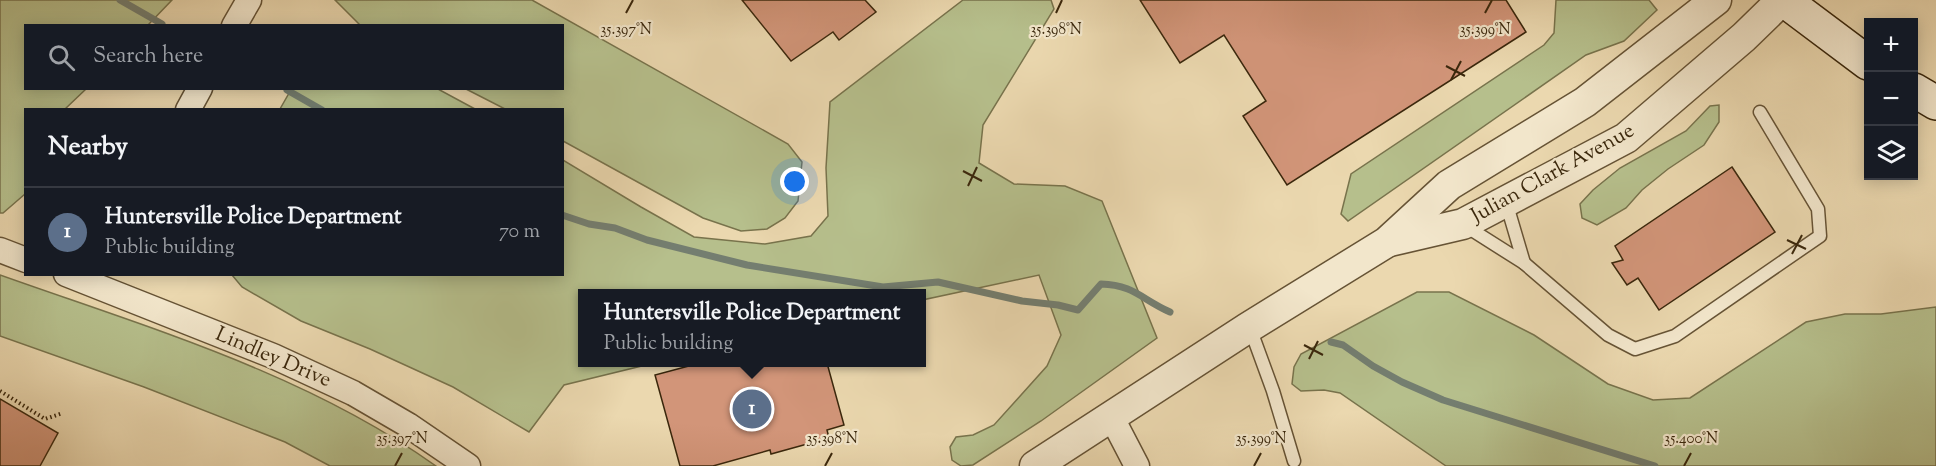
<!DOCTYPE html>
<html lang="en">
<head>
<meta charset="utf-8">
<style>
	:root { --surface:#171b24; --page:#20242c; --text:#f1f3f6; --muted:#9ea1a6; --line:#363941; --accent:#0b8043 }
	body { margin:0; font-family:"Sorts Mill Goudy",serif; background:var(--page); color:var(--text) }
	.controls { position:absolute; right:18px; top:18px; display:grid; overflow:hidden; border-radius:0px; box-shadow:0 3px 15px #0003 }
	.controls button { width:54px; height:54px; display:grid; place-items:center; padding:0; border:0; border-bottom:2px solid var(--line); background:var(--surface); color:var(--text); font:30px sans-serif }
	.you { position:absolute; left:795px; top:182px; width:21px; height:21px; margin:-15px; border:4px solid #fff; border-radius:50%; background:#1a73e8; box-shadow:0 0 0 9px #1a73e833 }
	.badge { display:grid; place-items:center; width:39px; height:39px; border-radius:50%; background:var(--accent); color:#fff; font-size:20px; font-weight:700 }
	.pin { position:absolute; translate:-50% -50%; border:3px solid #fff; box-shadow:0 2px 6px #0006 }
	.popup { position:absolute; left:578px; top:289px; width:348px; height:78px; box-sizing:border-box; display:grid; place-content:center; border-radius:0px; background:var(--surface); filter:drop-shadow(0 2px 4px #0005); font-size:20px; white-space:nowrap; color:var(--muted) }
	.popup b { font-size:22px; color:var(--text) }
	.popup::after { content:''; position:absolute; left:50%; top:100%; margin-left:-12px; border:12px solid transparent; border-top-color:var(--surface) }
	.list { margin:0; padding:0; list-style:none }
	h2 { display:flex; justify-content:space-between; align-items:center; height:78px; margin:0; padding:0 24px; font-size:26px }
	h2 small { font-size:20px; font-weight:400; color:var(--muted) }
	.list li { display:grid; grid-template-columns:39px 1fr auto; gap:18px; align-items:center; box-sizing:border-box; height:90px; padding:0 24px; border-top:2px solid var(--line) }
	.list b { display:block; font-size:22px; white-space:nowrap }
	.list p { margin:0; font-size:20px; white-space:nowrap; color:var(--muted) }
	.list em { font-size:20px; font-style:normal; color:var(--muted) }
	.icon { flex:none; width:33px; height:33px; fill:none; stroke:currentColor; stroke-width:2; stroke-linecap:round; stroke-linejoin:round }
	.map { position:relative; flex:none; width:1936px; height:466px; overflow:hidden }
	.search { position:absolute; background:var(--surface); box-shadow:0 3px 15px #0003; left:24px; top:24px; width:540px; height:66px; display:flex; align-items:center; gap:15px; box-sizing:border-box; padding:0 21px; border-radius:0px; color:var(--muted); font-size:22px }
	.panel { position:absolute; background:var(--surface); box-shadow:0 3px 15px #0003; left:24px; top:108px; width:540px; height:168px; border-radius:0px }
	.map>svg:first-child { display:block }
</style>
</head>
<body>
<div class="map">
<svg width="1936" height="466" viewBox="0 0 1936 466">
	<rect width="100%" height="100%" fill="#ebd8af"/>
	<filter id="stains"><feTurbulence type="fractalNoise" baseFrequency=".00333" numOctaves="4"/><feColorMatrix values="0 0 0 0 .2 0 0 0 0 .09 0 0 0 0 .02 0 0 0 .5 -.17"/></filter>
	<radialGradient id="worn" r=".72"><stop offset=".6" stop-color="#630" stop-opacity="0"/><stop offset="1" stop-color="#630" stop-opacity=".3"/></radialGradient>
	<!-- green -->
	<g fill="#b6bf8c" stroke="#78734c" stroke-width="1.5">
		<path d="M0,0H172L148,25L26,26V88L86,89L65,109L26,110L25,194L3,213H0Z"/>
		<path d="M335,0H532L788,144L802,162L798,201L785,218L767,229L741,231L703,218L563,141L562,110L505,109L466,89L562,88V26L360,25Z"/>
		<path d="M963,0H1051L1054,9L983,125L979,163L1014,184L1065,186L1102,201L1157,338L1041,421L973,465L961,466L952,460L950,447L956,437L973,435L994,425L1047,366L1061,335L1039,275L922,300L921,294H582V362L654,363L564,385L529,432L453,387L370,349L301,321L242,287L232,275L562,274L563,160L641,207L694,237L765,244L811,236L828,216L826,168L830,102Z"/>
		<path d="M1556,0H1649L1657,10L1624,41L1586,55L1348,221L1341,214L1351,174L1544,45L1554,33Z"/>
		<path d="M292,88L438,89L475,109H280Z"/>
		<path d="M1719,105V122L1704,145L1668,169L1642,190L1626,208L1597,225L1582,218L1580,204L1593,190L1620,168L1686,131L1710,106Z"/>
		<path d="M0,275C149,328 305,373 436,466H330L285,442L144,387L0,336Z"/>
		<path d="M1417,292H1449L1534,335L1608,384L1653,400L1690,398L1806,322L1845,314H1881L1936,307V466H1446L1340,393L1324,390L1301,391L1292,384L1294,367L1301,354Z"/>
	</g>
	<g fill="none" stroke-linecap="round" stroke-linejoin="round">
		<!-- stream -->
		<g stroke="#747e70" stroke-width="7">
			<path d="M120,0L162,24"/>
			<path d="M287,90L322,110"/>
			<path d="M562,215L589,224L615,228L647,240L747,265L883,287L938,282L1022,301L1058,305L1078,310L1101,284C1134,285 1141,299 1170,312"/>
			<path d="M1331,342L1343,345L1373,366L1402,382L1443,400L1655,466"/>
		</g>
	</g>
	<!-- building -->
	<g fill="#d29579" stroke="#3a270c" stroke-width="1.5">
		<path d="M742,0H865L876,12L839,40L833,32L791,61Z"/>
		<path d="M1140,0H1506L1526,32L1287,185L1243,116L1266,101L1224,35L1180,63Z"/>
		<path d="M1732,167L1775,232L1659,310L1638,278L1627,285L1612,263L1623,260L1615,246Z"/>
		<path d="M700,363H827L844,425L827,430L829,438L771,454L770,450L713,466H680L655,375Z"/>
		<path d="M0,399L58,433L40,466H0Z"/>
	</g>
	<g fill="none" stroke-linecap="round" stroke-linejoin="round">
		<!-- service casing -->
		<g stroke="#665335" stroke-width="15">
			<g id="service">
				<path d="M1464,225L1524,263L1506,202"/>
				<path d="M1524,263L1608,335L1635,349L1675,336L1820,236L1818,209L1760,112"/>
				<path d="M1250,328L1273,391L1294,461"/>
			</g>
		</g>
		<!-- minor casing -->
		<g stroke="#665335" stroke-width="27">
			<g id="minor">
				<path d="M234,26L249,0"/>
				<path d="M188,110L200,88"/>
				<path d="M0,250L26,260"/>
				<path d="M66,274L273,356L353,393L408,425L468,466"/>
				<path d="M1111,416L1137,466"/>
			</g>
		</g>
		<!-- tertiary casing -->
		<g stroke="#665335" stroke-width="33">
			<g id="tertiary">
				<path d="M1390,241L1463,224L1626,138L1744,37L1782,0"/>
				<path d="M1035,466L1246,329L1387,242L1449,185L1585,102L1716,0"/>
			</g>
		</g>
		<!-- secondary casing -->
		<g stroke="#3a270c" stroke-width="36">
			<g id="secondary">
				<path d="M1784,0L1868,63"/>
				<path d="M1914,90L1936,103"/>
			</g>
		</g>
		<!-- path -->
		<path stroke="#3a270c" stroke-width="4" stroke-dasharray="1.5 3" stroke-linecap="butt" d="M0,391L45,419L63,413"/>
		<!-- service -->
		<use href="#service" stroke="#f2e6cb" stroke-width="12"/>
		<!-- minor -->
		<use href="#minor" stroke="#f2e6cb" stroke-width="24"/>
		<!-- tertiary -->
		<use href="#tertiary" stroke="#f2e6cb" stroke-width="30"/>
		<!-- secondary -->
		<use href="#secondary" stroke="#f2e6cb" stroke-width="33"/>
	</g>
	<!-- ticks -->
	<path fill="none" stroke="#3a270c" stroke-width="2" d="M626,13L633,0M1056,13L1062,0M1485,13L1492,0M1446,66L1465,76M1451,80L1461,61M963,171L982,181M968,186L977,167M1787,240L1806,249M1792,254L1802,235M1304,345L1323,355M1309,359L1318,341M395,466L402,453M825,466L832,453M1254,466L1261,453M1684,466L1691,453"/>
	<g text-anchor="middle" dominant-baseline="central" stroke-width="4.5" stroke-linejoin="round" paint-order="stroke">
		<!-- street labels -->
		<g font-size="21" fill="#3a270c" stroke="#f2e6cb">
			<text transform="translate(1553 174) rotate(-29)">Julian Clark Avenue</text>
			<text transform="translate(273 358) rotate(23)">Lindley Drive</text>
		</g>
	</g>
	<g font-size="15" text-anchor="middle" fill="#3a270c" stroke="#f2e6cb" stroke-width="4.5" stroke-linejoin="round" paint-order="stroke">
		<text x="626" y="34">35.397°N</text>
		<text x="1056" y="34">35.398°N</text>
		<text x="1485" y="34">35.399°N</text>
		<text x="402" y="443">35.397°N</text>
		<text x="832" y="443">35.398°N</text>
		<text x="1261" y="443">35.399°N</text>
		<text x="1691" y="443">35.400°N</text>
	</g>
	<rect width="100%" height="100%" filter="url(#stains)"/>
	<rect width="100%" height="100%" fill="url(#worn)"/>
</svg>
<div class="controls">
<button>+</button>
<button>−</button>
<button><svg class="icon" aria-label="layers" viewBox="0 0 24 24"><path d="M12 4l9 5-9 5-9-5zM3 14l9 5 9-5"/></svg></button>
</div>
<div class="you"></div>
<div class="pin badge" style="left:752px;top:409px;background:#5c6f8a">1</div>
<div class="popup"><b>Huntersville Police Department</b>Public building</div>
<div class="search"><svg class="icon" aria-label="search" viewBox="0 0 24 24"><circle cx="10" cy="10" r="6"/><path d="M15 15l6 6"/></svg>Search here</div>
<section class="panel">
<h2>Nearby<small></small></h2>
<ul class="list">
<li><span class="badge" style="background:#5c6f8a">1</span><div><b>Huntersville Police Department</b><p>Public building</p></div><em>70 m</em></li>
</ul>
</section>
</div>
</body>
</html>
